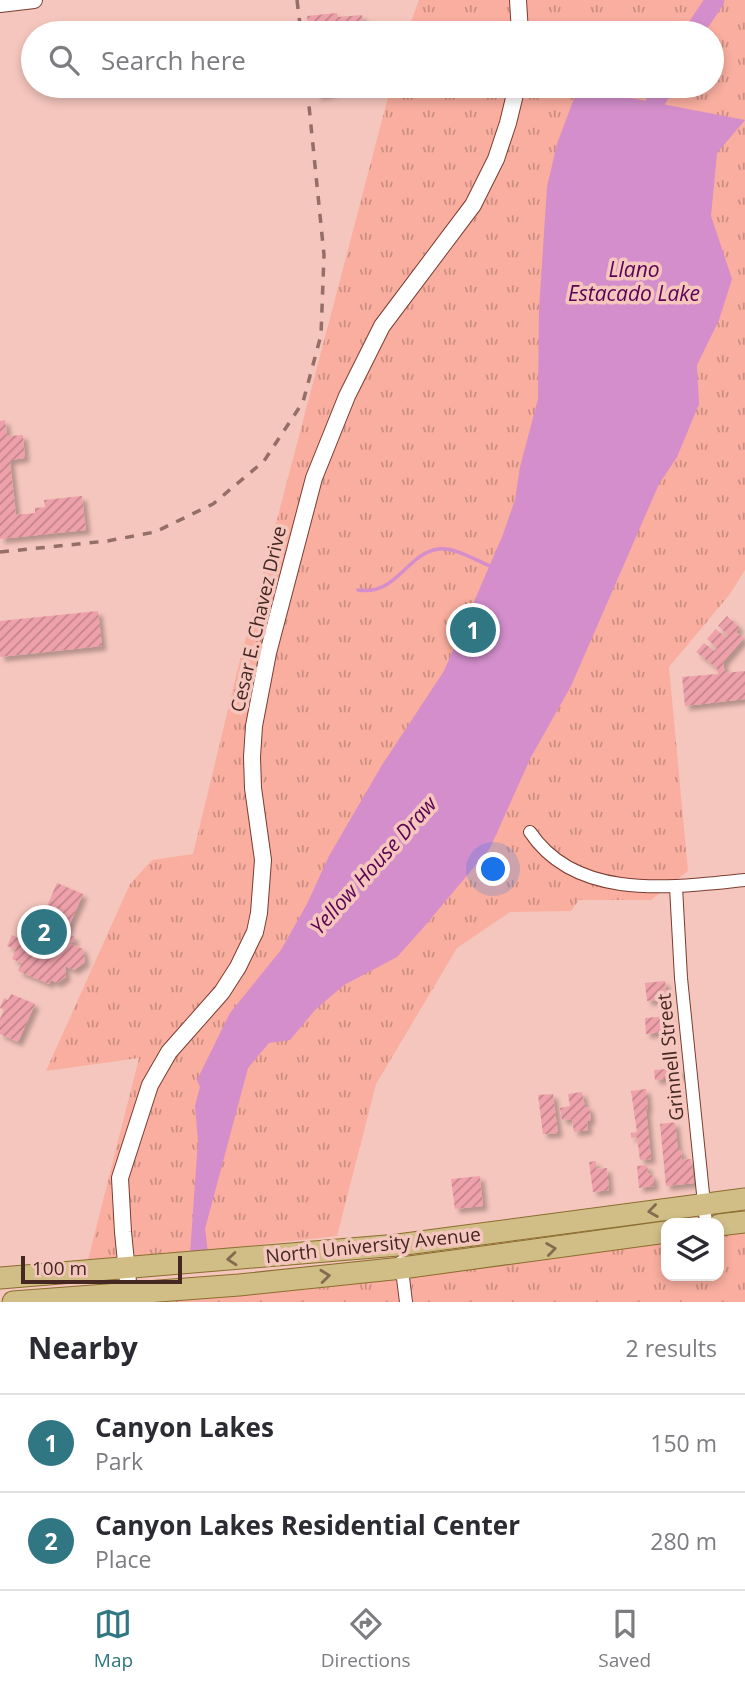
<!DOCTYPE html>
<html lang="en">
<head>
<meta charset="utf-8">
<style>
	:root { --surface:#fff; --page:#f7f7f7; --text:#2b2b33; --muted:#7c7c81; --line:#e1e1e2; --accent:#307683 }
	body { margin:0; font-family:"Open Sans",sans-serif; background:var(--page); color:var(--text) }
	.controls { position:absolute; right:21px; bottom:21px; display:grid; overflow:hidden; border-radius:14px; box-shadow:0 4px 10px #0003 }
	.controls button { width:63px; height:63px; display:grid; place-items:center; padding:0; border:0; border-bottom:2px solid var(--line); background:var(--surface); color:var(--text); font:35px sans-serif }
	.scale { position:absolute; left:21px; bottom:18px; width:161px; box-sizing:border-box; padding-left:7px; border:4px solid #452722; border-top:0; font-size:19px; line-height:24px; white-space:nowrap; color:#452722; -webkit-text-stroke:5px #f5c6bd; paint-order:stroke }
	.you { position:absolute; left:494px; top:870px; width:24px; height:24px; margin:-18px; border:5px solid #fff; border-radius:50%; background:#1a73e8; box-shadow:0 0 0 10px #1a73e833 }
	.badge { display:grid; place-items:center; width:46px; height:46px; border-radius:50%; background:var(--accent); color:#fff; font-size:23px; font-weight:700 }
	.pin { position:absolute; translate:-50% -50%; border:4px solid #fff; box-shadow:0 2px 7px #0006 }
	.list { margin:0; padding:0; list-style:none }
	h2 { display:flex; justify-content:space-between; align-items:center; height:91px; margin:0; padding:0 28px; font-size:30px }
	h2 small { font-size:23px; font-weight:400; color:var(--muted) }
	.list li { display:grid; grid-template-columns:46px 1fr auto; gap:21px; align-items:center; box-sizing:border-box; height:98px; padding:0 28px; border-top:2px solid var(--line) }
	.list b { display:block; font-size:26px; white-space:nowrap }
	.list p { margin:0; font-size:23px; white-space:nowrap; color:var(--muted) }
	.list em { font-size:23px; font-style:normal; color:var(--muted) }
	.icon { flex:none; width:38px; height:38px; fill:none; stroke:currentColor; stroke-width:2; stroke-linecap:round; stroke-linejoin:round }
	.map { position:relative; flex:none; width:745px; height:1302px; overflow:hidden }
	.search { position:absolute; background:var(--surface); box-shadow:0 4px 10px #0003; left:21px; right:21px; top:21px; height:77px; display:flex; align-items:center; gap:18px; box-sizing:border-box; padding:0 24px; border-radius:38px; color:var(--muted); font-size:26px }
	.sheet { height:287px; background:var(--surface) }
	nav { display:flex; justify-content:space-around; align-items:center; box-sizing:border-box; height:98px; border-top:2px solid var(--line); background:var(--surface); font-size:19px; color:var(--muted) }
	nav a { display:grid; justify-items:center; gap:4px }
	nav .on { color:var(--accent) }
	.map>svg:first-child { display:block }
</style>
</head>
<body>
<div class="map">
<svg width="745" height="1302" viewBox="0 0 745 1302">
	<defs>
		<pattern id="park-tufts" width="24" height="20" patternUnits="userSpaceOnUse" patternTransform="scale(1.75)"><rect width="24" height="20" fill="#f9ae9f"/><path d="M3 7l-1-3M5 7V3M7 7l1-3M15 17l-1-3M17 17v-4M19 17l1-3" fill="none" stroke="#cb8e81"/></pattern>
		<pattern id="building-hatch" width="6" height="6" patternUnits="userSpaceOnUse" patternTransform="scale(1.75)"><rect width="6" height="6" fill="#eea1ab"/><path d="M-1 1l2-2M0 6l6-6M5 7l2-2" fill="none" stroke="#c3838b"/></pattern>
		<filter id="shadow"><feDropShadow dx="4.5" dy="4.5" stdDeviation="2" flood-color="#0004"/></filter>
	</defs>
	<rect width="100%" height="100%" fill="#f5c6bd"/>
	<!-- park -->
	<g fill="url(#park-tufts)">
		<path d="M419,0H745V570L730,594L669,667L688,871L651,900H579L571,911L510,912L457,948L376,1084L337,1236L87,1264L139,1058L46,1071L130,884L152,860L193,854L238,668L391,86H712V33H407Z"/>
		<path d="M745,1229V1302H143L666,1239V1276H719V1233Z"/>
	</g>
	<!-- water -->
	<path fill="#d38ecb" d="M578,88L745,120L717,153L711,216L732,279L719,320L697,365L699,404L677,457L659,484L571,686L531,757L490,848L423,928L397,957L344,985L315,1010L290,1040L269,1043L248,1068L205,1229L208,1252L190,1254L198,1141L195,1106L200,1087L197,1080L230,1013L281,950L307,904L329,856L382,765L444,671L502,537L515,500L520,467L538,399L539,310L547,187L557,144Z"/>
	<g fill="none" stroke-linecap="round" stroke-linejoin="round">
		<!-- stream -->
		<path stroke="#d38ecb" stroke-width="3.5" d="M358,590C397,596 406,554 438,549C455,547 475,560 490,566"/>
		<!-- river -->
		<g stroke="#d38ecb" stroke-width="19">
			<path d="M693,33L715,0"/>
			<path d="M651,128L655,103L664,86"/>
		</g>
	</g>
	<!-- building -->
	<g fill="url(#building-hatch)" filter="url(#shadow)">
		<path d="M337,13L338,17L362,15L364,33H311V31H309L307,16Z"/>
		<path d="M316,86H330L331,93L317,95Z"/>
		<path d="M5,420L7,436L23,435L25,458L10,460L16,515L35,513V508L45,507L44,500L82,496L86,530L0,539V421Z"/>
		<path d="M98,611L102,646L0,657V621Z"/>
		<path d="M727,616L739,627L736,632L744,638L723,662L725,673L745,671V699L685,706L682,677L718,674L717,668L696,652L704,643L714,651L717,648L707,639L716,629L726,638L728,635L718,626Z"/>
		<path d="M57,883L83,894L65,935L74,936V942L69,943L83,949L85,962L74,970L65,966L66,977L57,983L51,980L49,984L18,971L22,963L12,959L16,949L7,946L12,935L19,938L29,920L39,924L42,917L48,919L50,915L44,913Z"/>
		<path d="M665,981L667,999L647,1001L645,983Z"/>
		<path d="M11,994L35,1004L18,1042L0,1034V1019L4,1010L0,1008L4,998L8,1000Z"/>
		<path d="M669,1016L671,1031L646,1034L645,1018Z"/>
		<path d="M679,1068L680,1077L655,1080L654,1070Z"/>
		<path d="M646,1089L648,1109H646L651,1159L640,1160L637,1137L631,1138V1133L637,1132L631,1091Z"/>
		<path d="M582,1092L585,1107H589L591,1120L587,1121L588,1130L574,1132L572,1119L562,1120L560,1108L570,1106L568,1094Z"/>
		<path d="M553,1094L558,1133L543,1134L538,1095Z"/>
		<path d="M675,1122L678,1151L681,1150L682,1160L691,1159L694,1183L666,1186L660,1124Z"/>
		<path d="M596,1161V1169L607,1168L609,1190L593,1192L589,1162Z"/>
		<path d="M647,1165L648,1173L653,1176L654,1186L639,1188L637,1166Z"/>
		<path d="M480,1176L483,1206L455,1209L451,1179Z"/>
	</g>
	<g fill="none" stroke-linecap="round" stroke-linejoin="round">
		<!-- minor casing -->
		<g stroke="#7c3c31" stroke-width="14">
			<g id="minor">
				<path d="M530,832C577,902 673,887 745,880"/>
				<path d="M676,887L681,978L706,1223"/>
				<path d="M401,1262L406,1302"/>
			</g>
		</g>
		<!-- tertiary casing -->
		<g stroke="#7c3c31" stroke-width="18">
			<g id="tertiary">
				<path d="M518,0L520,33"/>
				<path d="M0,4L34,0"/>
				<path d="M130,1302L123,1232L120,1178L150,1085L169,1052L222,992L238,967L255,932L259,913L263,860L253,788L252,757L254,726L268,653L314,478L347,396L382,326L473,205L496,159L508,123L517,86"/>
			</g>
		</g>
		<!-- primary casing -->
		<g stroke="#8b6d2e" stroke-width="23">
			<g id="primary">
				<path d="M719,1225L745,1222"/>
				<path d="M0,1278L398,1245L745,1199"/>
				<path d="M13,1302L239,1285L402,1268L666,1232"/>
			</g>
		</g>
		<!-- minor -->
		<use href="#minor" stroke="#fff" stroke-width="12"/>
		<!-- tertiary -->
		<use href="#tertiary" stroke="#fff" stroke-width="16"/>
		<!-- primary -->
		<use href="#primary" stroke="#d0be86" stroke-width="21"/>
		<!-- rail -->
		<g stroke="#946e67" stroke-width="3.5" stroke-dasharray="9 9" stroke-linecap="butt">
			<path d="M297,0L301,33"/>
			<path d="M0,552L107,541L155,532L213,504L264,461L303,402L321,335L324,255L307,86"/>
		</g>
	</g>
	<!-- one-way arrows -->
	<defs><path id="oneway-chevron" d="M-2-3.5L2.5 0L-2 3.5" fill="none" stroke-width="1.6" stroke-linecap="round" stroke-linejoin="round" transform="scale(1.75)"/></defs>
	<g stroke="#846b4f">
		<use href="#oneway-chevron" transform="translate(653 1211) rotate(172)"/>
		<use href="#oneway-chevron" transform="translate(551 1249) rotate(-8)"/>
		<use href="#oneway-chevron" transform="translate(232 1259) rotate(175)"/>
		<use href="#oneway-chevron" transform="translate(325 1276) rotate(-6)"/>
	</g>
	<g text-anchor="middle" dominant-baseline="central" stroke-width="7" stroke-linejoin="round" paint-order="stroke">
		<!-- street labels -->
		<g font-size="19" fill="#452722" stroke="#f5c6bd">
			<text transform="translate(258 619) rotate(-77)">Cesar E. Chavez Drive</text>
			<text transform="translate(670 1057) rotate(-96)">Grinnell Street</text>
			<text transform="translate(373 1245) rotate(-6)">North University Avenue</text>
		</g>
		<!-- water labels -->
		<g font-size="21" font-style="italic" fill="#5a0355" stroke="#f5c6bd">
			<text x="634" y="269">Llano<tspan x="634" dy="24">Estacado Lake</tspan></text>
			<text transform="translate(373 865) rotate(-48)">Yellow House Draw</text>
		</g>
	</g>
</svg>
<div class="controls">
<button><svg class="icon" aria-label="layers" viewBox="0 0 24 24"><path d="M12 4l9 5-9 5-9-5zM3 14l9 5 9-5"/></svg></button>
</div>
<div class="scale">100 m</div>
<div class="you"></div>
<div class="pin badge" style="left:473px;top:630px">1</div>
<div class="pin badge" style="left:44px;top:932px">2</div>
<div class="search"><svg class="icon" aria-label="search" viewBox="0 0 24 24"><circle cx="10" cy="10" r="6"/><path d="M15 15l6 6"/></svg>Search here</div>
</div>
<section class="sheet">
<h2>Nearby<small>2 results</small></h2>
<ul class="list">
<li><span class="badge">1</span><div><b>Canyon Lakes</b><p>Park</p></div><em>150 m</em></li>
<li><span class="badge">2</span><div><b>Canyon Lakes Residential Center</b><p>Place</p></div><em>280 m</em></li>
</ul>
</section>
<nav>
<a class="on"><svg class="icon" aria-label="map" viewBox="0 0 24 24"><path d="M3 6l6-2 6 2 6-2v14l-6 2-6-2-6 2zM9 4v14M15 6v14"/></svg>Map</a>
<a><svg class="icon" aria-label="directions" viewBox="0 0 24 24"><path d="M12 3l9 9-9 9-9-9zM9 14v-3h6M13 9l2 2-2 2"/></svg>Directions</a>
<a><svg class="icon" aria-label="saved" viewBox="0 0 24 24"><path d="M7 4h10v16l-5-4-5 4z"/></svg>Saved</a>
</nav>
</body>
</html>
